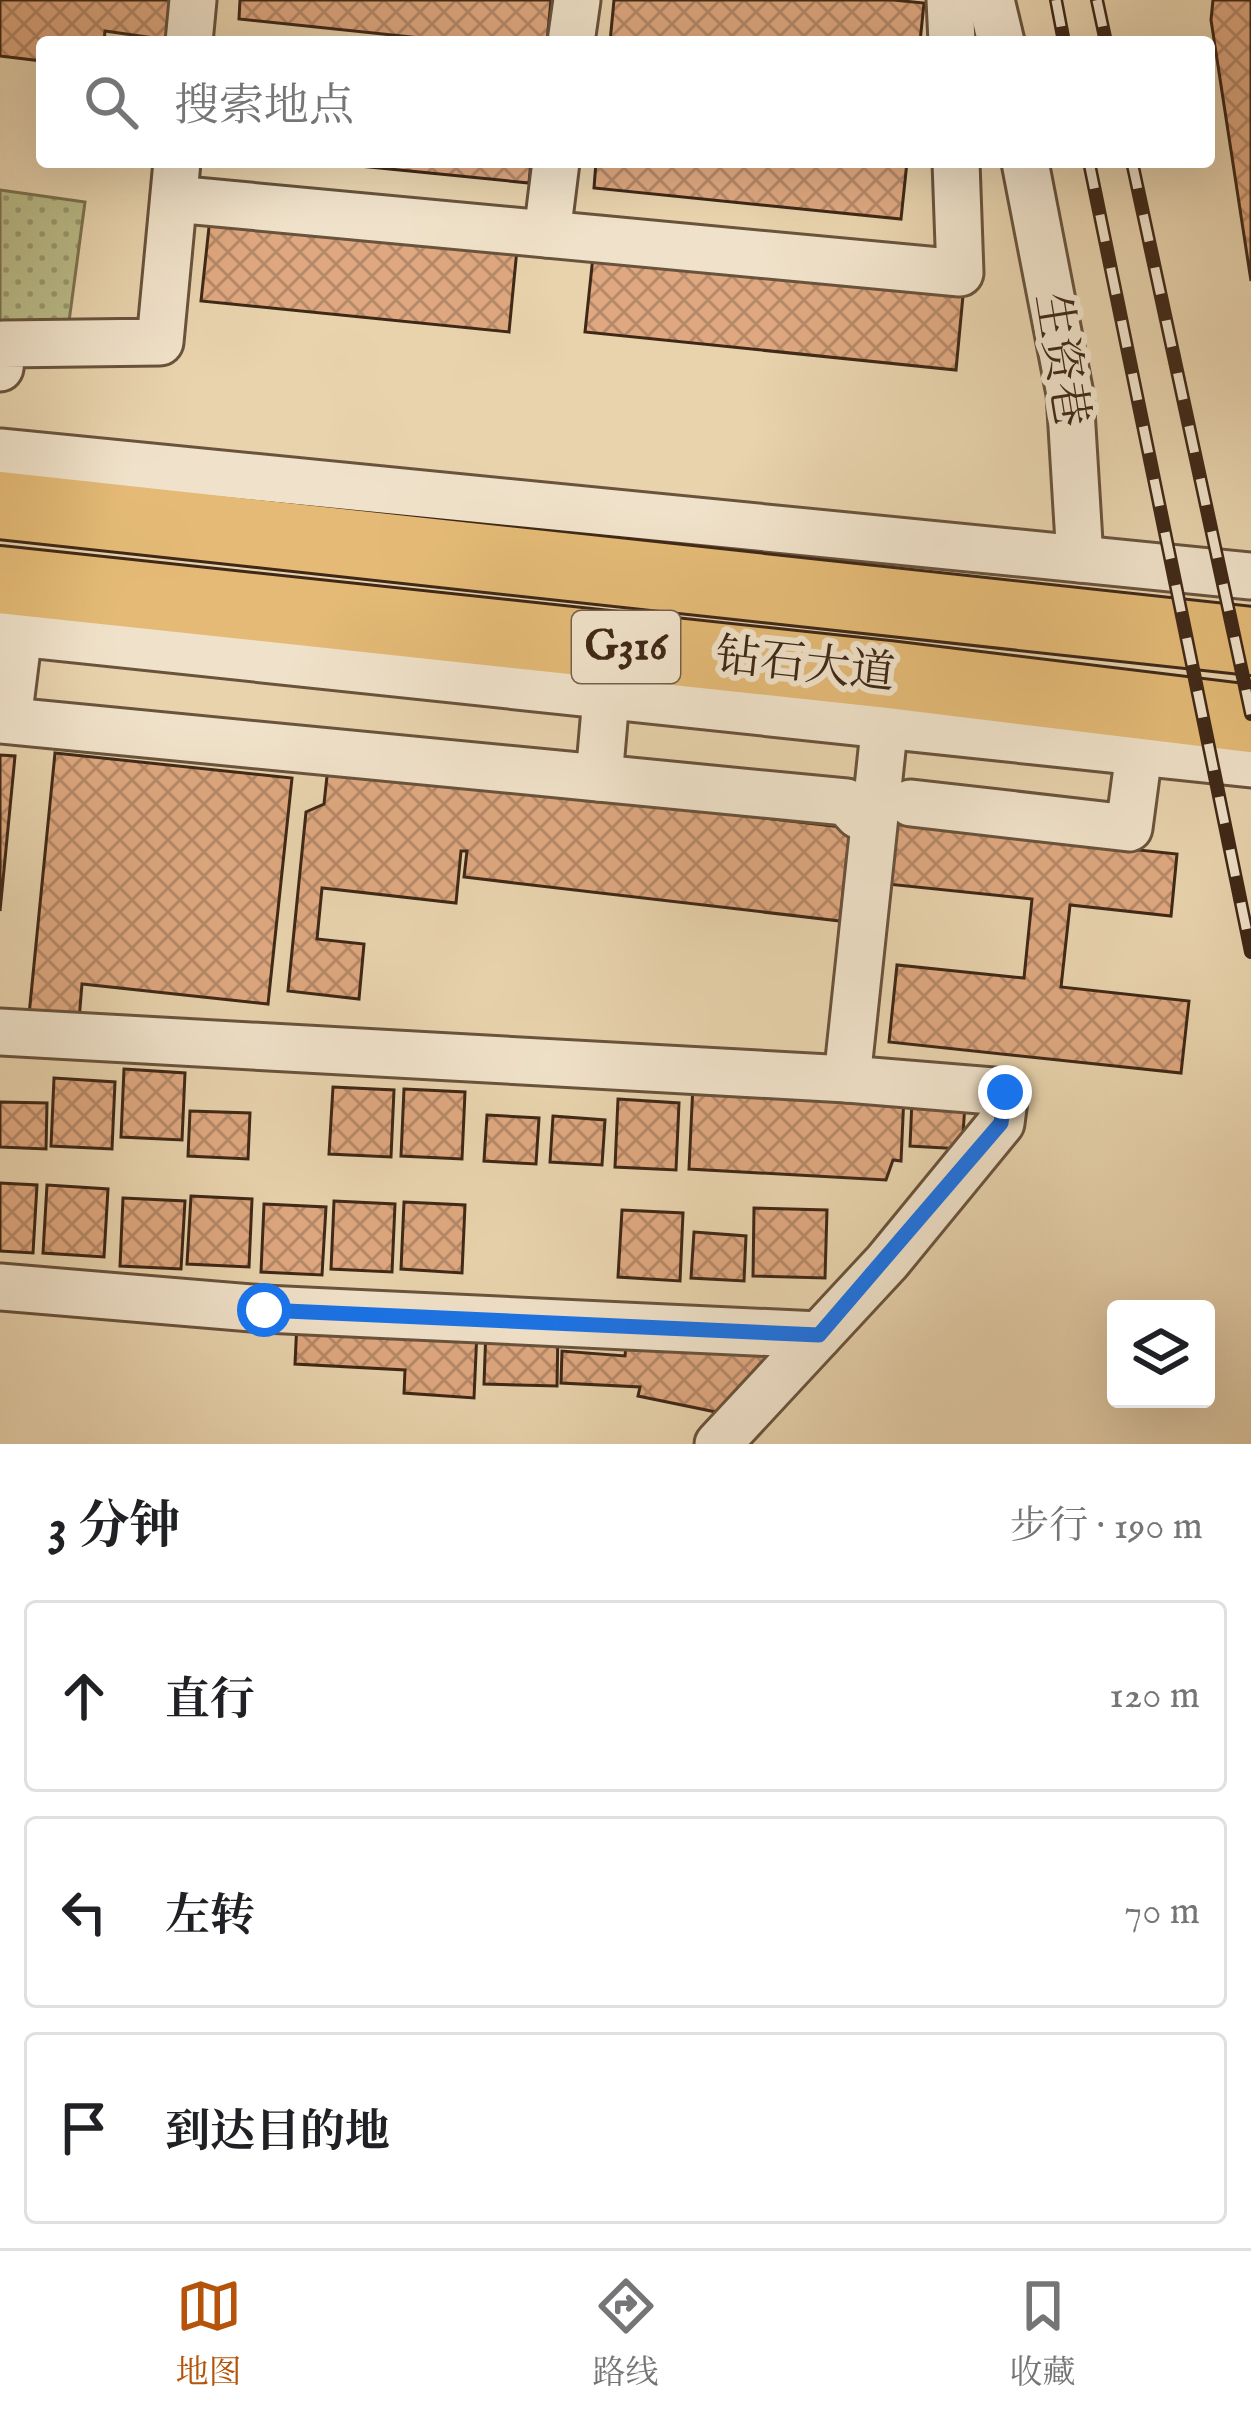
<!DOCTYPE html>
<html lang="zh">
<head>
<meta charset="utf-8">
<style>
	:root { --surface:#fff; --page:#f2f2f2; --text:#202124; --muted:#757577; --line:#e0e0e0; --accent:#b45309 }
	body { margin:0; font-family:"IM FELL English","Noto Serif SC",serif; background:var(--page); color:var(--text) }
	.controls { position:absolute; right:36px; bottom:36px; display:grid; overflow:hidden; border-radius:12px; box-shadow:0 12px 48px #0002 }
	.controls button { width:108px; height:108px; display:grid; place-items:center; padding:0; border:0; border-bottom:3px solid var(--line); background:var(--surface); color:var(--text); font:60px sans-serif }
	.stop { position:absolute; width:36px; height:36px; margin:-27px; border:9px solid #1a73e8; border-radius:50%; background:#fff }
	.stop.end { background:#1a73e8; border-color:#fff; box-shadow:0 3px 12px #0008 }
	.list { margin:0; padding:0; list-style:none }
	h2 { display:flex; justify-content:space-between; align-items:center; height:156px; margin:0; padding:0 48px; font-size:51px }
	h2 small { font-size:39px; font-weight:400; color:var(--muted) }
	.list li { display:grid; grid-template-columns:78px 1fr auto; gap:36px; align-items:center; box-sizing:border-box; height:192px; margin:0 24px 24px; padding:0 24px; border:3px solid var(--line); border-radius:12px }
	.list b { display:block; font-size:45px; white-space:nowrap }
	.list em { font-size:39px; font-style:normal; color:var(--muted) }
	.icon { flex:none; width:66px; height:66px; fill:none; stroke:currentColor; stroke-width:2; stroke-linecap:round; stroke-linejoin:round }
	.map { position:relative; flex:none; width:1251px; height:1444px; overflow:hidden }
	.search { position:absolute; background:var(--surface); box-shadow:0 12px 48px #0002; left:36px; right:36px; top:36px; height:132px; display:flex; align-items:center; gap:30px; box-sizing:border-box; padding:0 42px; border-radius:12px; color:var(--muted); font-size:45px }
	.sheet { height:804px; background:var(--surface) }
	nav { display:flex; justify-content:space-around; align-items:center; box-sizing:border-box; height:168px; border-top:3px solid var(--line); background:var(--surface); font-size:33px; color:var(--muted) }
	nav a { display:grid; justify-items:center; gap:6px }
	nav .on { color:var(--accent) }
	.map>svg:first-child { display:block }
</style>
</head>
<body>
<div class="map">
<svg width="1251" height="1444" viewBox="0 0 1251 1444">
	<defs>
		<pattern id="grass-dots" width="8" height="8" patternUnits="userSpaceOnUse" patternTransform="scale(3)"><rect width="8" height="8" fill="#b9bb88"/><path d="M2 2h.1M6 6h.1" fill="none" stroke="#98986e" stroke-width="1.8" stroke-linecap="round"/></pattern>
		<pattern id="building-cross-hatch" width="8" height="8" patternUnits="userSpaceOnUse" patternTransform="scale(3)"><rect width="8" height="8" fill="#dfa880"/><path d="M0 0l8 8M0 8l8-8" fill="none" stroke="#b68968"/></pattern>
	</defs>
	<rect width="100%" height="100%" fill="#e8d3ad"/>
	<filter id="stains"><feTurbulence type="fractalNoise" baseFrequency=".00167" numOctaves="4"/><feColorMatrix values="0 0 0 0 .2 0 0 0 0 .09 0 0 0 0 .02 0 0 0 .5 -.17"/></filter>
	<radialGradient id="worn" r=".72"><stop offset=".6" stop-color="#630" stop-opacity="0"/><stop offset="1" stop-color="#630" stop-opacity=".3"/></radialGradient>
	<!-- grass -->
	<path fill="url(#grass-dots)" stroke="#7c7250" stroke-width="3" d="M0,190L85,202L68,329L0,320Z"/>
	<!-- building -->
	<g fill="url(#building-cross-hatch)" stroke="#3f2817" stroke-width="3">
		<path d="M0,0H173L168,40L105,31L104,42H42V61L0,56Z"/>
		<path d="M240,0H551L547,42H459L239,19Z"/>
		<path d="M614,0H893L924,3L920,42H610Z"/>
		<path d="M1213,0H1251V281L1211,20Z"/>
		<path d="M319,162H531L529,183Z"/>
		<path d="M596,162H907L901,219L594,188Z"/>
		<path d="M210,218L517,249L509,332L201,301Z"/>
		<path d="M594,247L964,285L956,370L585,332Z"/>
		<path d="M55,753L292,778L268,1004L82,984L79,1020L29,1015Z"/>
		<path d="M0,755L15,756L0,911Z"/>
		<path d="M328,767L850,828L840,921L464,877L467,851H461L456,903L322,888L317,939L364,944L359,999L288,991L306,812L324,804Z"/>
		<path d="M893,824L1177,854L1171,916L1070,905L1061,987L1189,1001L1181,1073L889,1042L897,965L1024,978L1032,899L887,884Z"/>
		<path d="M124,1069L185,1073L182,1140L121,1137Z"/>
		<path d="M54,1078L115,1082L112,1149L51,1146Z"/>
		<path d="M693,1084L904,1095L901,1161L893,1160L886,1180L689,1169Z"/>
		<path d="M333,1087L394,1090L391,1157L329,1154Z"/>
		<path d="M404,1089L465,1092L462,1159L401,1156Z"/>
		<path d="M618,1099L679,1103L676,1170L615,1167Z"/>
		<path d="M912,1100L965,1104L962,1149L910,1146Z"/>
		<path d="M0,1102L47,1103L46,1149L0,1147Z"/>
		<path d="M190,1111L250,1113L248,1159L188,1156Z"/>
		<path d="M487,1115L539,1118L536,1164L484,1161Z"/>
		<path d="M553,1116L605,1120L602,1165L550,1162Z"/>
		<path d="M0,1183L37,1185L33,1253L0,1251Z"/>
		<path d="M47,1185L108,1189L104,1257L43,1253Z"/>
		<path d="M191,1196L252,1199L249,1267L187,1264Z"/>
		<path d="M123,1198L185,1201L181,1269L120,1266Z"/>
		<path d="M334,1201L395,1204L392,1272L331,1269Z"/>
		<path d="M404,1202L465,1205L462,1273L401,1269Z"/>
		<path d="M264,1204L326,1207L322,1275L261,1272Z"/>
		<path d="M754,1208L827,1210L825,1278L753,1276Z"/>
		<path d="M622,1210L683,1213L680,1281L618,1277Z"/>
		<path d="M694,1232L746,1236L744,1281L691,1278Z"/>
		<path d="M297,1321L477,1331L474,1398L404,1393L405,1370L295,1364Z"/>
		<path d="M486,1328L558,1330L557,1386L484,1384Z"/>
		<path d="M627,1335L782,1347L721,1413L638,1396L640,1387L561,1383L562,1351L625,1356Z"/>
	</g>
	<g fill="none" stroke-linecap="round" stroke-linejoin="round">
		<!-- minor casing -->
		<g stroke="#69533c" stroke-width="51">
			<g id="minor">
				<path d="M950,0L952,42"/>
				<path d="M991,0L1001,42"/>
				<path d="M189,42L193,0"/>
				<path d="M571,42L577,0"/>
				<path d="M1025,162L1070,394L1080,559"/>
				<path d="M174,199L960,273L956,162"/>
				<path d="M547,234L556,162"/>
				<path d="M0,368L3,344L160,342L177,162"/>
				<path d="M0,452L1251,576"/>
				<path d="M0,631L1251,764"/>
				<path d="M0,720L599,778L606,698"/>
				<path d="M8,720L19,633"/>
				<path d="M599,778L846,802L858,815"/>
				<path d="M911,803L1129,828L1139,753"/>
				<path d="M0,1032L847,1079L887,703"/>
				<path d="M0,1287L264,1309L819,1335"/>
				<path d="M718,1444L887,1262L1001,1123L1005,1092L847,1079"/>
			</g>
		</g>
		<!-- highway casing -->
		<g stroke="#3f2817" stroke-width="72">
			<g id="highway">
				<path d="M0,505L1251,641"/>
				<path d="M0,580L889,675L1251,719"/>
			</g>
		</g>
		<!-- minor -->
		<use href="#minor" stroke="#f0e2ca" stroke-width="45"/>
		<!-- highway -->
		<use href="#highway" stroke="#e4ba76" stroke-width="66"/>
		<!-- rail casing -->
		<g stroke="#3f2817" stroke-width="14">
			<g id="rail">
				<path d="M1056,0L1064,42"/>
				<path d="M1097,0L1106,42"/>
				<path d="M1089,162L1251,952"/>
				<path d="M1132,162L1251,714"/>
			</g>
		</g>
		<!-- rail -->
		<use href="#rail" stroke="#f0e2ca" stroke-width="9" stroke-dasharray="27" stroke-linecap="butt"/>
	</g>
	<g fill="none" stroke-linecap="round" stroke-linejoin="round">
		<!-- route -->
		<path stroke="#1a73e8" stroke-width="15" d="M264,1310L819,1335L1001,1123L1005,1092"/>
	</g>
	<g text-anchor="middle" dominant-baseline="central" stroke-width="12" stroke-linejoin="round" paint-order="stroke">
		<!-- shield labels -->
		<rect fill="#f0e2ca" stroke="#74604d" stroke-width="3" x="572" y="611" width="108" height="72" rx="9"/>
		<g font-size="42" font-weight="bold" fill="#3f2817">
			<text x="626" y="647">G316</text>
		</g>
		<!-- street labels -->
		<g font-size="45" fill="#3f2817" stroke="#f0e2ca">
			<text transform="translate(1060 360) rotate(81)">生资巷</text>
			<text transform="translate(805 666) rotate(6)">钻石大道</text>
		</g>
	</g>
	<rect width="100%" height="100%" filter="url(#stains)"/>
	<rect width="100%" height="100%" fill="url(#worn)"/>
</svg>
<div class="controls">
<button><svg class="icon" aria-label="layers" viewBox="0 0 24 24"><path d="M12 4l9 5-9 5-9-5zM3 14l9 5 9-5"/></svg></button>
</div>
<div class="stop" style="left:264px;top:1310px"></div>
<div class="stop end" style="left:1005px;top:1092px"></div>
<div class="search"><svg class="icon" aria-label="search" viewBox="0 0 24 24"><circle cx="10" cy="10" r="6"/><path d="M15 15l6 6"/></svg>搜索地点</div>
</div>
<section class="sheet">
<h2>3 分钟<small>步行 · 190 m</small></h2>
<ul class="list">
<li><svg class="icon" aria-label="ahead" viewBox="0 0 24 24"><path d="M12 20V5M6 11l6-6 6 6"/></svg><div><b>直行</b></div><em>120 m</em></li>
<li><svg class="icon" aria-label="left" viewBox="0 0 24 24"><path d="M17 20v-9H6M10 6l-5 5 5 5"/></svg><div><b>左转</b></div><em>70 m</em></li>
<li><svg class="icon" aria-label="arrive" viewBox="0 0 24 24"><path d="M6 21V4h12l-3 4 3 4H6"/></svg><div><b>到达目的地</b></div></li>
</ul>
</section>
<nav>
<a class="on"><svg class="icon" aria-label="map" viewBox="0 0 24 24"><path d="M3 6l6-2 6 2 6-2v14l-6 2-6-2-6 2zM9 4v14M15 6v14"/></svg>地图</a>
<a><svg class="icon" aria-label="directions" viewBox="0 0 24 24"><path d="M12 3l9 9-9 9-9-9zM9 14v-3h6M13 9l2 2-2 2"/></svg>路线</a>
<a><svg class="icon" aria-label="saved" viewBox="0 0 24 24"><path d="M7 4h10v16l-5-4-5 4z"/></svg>收藏</a>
</nav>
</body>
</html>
